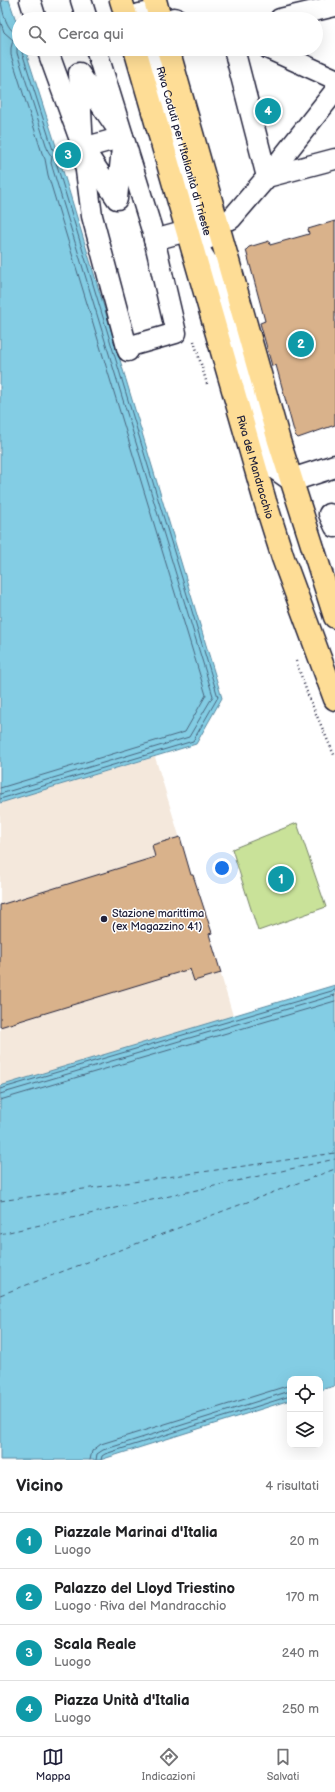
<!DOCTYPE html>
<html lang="it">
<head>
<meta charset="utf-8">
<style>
	:root { --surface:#fff; --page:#f6f6f6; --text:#202124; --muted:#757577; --line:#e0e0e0; --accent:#22223b }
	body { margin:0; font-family:"Balsamiq Sans",sans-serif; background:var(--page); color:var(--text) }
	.controls { position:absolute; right:12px; bottom:12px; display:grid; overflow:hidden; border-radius:8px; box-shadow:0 4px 16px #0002 }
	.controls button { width:36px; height:36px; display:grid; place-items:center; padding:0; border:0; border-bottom:1px solid var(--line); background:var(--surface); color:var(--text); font:20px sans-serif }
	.you { position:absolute; left:222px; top:868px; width:14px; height:14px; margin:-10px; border:3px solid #fff; border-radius:50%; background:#1a73e8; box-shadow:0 0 0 6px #1a73e833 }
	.badge { display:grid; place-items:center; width:26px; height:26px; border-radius:50%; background:var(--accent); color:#fff; font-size:13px; font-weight:700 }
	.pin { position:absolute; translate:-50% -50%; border:2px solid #fff; box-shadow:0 1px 4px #0006 }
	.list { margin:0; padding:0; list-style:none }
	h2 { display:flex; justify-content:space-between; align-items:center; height:52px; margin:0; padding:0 16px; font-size:17px }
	h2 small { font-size:13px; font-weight:400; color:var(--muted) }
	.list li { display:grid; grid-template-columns:26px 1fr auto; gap:12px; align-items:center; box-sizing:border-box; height:56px; padding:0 16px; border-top:1px solid var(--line) }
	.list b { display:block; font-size:15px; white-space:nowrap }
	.list p { margin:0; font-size:13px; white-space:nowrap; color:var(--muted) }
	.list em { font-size:13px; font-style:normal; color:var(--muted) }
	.icon { flex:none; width:22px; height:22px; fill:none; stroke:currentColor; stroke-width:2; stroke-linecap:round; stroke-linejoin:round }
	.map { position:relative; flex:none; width:335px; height:1460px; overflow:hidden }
	.search { position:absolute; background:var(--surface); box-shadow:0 4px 16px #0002; left:12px; right:12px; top:12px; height:44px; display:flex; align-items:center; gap:10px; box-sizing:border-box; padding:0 14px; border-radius:22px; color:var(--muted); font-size:15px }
	.sheet { height:276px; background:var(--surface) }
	nav { display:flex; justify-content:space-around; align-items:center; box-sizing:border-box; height:56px; border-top:1px solid var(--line); background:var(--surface); font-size:11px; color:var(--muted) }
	nav a { display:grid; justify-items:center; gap:2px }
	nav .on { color:var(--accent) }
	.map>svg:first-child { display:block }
</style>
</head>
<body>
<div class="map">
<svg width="335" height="1460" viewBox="0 0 335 1460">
	<rect width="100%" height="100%" fill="#fff"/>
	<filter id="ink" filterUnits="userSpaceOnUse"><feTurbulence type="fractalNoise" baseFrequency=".025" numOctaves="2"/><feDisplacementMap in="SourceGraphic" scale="8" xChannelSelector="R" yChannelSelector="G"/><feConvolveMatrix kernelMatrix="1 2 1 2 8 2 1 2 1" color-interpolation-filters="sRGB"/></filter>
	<g filter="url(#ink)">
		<!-- built -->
		<path fill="#f4e8dc" d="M155,757L191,875H193L212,933L209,934L233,1016L0,1086V803Z"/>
		<!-- green -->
		<path fill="#c9e299" stroke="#76826a" d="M297,823L326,907L258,931L232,849Z"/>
		<!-- water -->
		<g fill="#83cde4" stroke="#5c89a0">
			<path d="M0,0H9L19,30V49H25L57,149L61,148L64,160L60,161L63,171L222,698L196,744L0,803Z"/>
			<path d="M335,985V1386L320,1390V1379H290V1400L100,1460H0V1086Z"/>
		</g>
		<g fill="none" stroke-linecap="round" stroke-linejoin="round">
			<!-- shore -->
			<g stroke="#49667f" stroke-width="1">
				<path d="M1,0C2,11 7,33 19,34"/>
				<path d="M0,20L4,32L13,40L11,48V55L42,153L45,159L48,175L206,695L185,732L0,788"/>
				<path d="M0,794L189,737L213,696L54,173L51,163L52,157L48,151L17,53V48L19,43"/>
				<path d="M0,799L193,741L218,697L59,172L56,162L59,154L53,150L21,49"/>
				<path d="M0,1089L335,990"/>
				<path d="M0,1094L335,995"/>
				<path d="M0,1100L335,1001"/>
				<path d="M90,1460L92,1451L101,1444L290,1385"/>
				<path d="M96,1460L97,1454L103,1450L290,1391"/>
				<path d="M101,1460L102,1456L105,1454L290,1396"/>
			</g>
			<!-- ferry -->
			<g stroke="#445e76" stroke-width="1" stroke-dasharray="5 4" stroke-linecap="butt">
				<path d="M0,1201L335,1153"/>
				<path d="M0,1234L335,1159"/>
				<path d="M0,1295L335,1169"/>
			</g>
		</g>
		<!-- building -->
		<g fill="#d9b28b" stroke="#22223b">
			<path d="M335,221V425L298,438L295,435L276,365L272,366L260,323L265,321L246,250L249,247L269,241L270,245L309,234L308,229Z"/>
			<path d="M180,837L191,875H193L212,933L209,934L221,973L194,981L190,969L0,1027V905L155,857L152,845Z"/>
		</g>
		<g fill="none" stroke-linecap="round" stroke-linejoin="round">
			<!-- street casing -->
			<g stroke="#22223b" stroke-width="23">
				<g id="street">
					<path d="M30,0L36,19"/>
					<path d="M81,0L87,19"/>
					<path d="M174,18L177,19"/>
					<path d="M138,19L139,14L145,13L146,19"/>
					<path d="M280,19L335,6"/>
					<path d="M47,49L83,148L92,216L128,351"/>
					<path d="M96,49L152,230L176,333L127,347"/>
					<path d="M146,49L156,83"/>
					<path id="s1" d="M155,49L209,238L203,241L200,240L195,219"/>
					<path d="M234,49L267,177L335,159"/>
					<path d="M269,49L335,79"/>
					<path d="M79,73L123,137L117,199L83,148Z"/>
					<path d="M83,148L123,137"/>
					<path d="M231,219L267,177L335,91"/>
					<path d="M154,240L176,234"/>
					<path d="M329,514L335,527"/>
				</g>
			</g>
			<!-- secondary casing -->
			<g stroke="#22223b" stroke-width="25">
				<path id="secondary" d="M193,241L209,267L222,300L267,455L275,468L292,480L335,466"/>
			</g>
			<!-- primary casing -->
			<g stroke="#22223b" stroke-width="25">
				<g id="primary">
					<path d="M121,0L127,19"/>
					<path d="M155,0L160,19"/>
					<path id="s2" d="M135,49L265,501L283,558L335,699"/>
					<path d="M168,49L279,441L335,617"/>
				</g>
			</g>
			<!-- path -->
			<g stroke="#22223b" stroke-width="2.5" stroke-dasharray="1 3" stroke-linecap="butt">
				<path d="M194,341L207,384"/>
				<path d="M296,661L309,698L335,757"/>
			</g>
			<!-- street -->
			<use href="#street" stroke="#fff" stroke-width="20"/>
			<!-- secondary -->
			<use href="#secondary" stroke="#fff" stroke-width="22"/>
			<!-- primary -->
			<use href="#primary" stroke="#fedd96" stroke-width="22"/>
		</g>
	</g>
	<!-- markers -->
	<circle fill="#22223b" stroke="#fff" stroke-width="1.5" cx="104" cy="919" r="4"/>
	<g text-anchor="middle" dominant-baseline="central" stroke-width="3" stroke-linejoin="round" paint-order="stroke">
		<!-- street labels -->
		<g font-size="11" fill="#22223b" stroke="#fff">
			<text stroke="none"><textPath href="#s1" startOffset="106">Riva Caduti per l'Italianità di Trieste</textPath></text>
			<text stroke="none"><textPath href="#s2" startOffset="435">Riva del Mandracchio</textPath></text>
		</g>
		<!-- poi labels -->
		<g font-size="11" fill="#22223b" stroke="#fff" text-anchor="start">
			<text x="112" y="913">Stazione marittima<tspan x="112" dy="13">(ex Magazzino 41)</tspan></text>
		</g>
	</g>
</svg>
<div class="controls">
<button><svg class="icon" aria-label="locate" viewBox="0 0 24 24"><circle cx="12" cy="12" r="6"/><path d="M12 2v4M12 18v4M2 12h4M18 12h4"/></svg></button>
<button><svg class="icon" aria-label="layers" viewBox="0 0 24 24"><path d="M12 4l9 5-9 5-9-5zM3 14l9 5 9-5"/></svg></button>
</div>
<div class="you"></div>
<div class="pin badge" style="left:281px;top:879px;background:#0f9aa8">1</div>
<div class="pin badge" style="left:301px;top:344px;background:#0f9aa8">2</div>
<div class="pin badge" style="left:68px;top:155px;background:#0f9aa8">3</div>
<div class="pin badge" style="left:268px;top:111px;background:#0f9aa8">4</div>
<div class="search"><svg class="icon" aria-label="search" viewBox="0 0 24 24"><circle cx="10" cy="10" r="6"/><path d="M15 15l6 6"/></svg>Cerca qui</div>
</div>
<section class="sheet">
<h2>Vicino<small>4 risultati</small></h2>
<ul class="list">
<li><span class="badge" style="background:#0f9aa8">1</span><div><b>Piazzale Marinai d'Italia</b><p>Luogo</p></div><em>20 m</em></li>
<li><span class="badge" style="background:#0f9aa8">2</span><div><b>Palazzo del Lloyd Triestino</b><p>Luogo · Riva del Mandracchio</p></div><em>170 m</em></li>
<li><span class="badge" style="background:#0f9aa8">3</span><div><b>Scala Reale</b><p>Luogo</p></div><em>240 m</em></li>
<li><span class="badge" style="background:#0f9aa8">4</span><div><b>Piazza Unità d'Italia</b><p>Luogo</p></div><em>250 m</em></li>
</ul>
</section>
<nav>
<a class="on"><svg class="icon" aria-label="map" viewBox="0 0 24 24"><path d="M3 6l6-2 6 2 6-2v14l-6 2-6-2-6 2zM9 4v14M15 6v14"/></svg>Mappa</a>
<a><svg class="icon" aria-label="directions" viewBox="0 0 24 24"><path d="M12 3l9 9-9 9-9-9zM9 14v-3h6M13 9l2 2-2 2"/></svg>Indicazioni</a>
<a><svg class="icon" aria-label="saved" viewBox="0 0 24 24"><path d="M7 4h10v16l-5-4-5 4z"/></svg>Salvati</a>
</nav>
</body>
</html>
